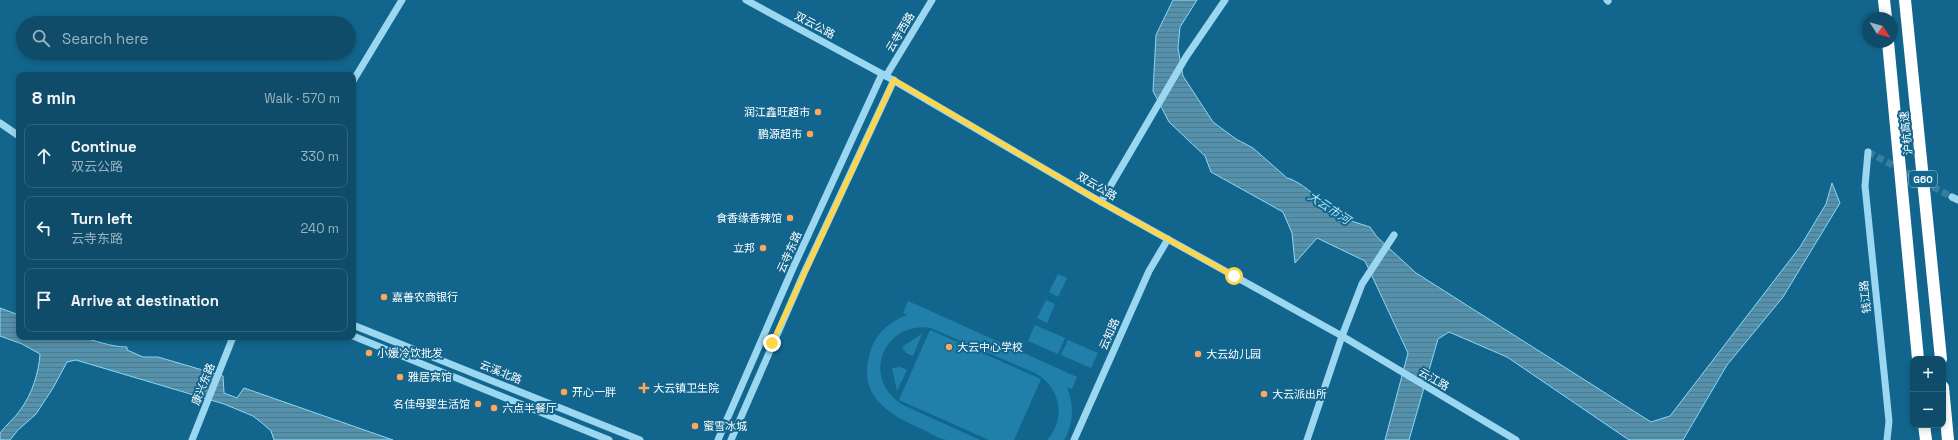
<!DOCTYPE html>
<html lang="en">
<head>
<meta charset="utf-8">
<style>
	:root { --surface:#0e4c6a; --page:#175370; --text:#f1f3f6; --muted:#9bb4c1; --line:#2e637e }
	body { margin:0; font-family:"Space Grotesk","Noto Sans SC",sans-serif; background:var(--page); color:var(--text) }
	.controls { position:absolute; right:12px; bottom:12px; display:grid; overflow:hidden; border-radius:8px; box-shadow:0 2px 6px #0003 }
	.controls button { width:36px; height:36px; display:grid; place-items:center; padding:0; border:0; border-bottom:1px solid var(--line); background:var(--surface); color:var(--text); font:20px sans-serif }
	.compass { position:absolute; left:1862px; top:12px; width:36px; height:36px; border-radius:50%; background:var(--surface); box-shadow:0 2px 6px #0003; rotate:126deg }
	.stop { position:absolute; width:12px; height:12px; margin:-9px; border:3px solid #ffd54a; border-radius:50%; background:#fff }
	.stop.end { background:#ffd54a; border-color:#fff; box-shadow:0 1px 4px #0008 }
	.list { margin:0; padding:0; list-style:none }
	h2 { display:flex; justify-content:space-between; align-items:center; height:52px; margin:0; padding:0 16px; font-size:17px }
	h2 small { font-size:13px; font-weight:400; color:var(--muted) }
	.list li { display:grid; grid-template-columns:26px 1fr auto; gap:12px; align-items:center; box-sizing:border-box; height:64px; margin:0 8px 8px; padding:0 8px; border:1px solid var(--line); border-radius:8px }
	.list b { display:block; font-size:15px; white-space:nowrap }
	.list p { margin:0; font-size:13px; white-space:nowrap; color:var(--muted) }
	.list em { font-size:13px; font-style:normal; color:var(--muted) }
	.icon { flex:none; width:22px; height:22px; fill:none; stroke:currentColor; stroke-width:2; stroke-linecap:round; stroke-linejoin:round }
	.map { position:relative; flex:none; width:1958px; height:440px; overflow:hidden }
	.search { position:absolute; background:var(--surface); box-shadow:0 2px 6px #0003; left:16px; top:16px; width:340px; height:44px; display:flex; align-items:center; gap:10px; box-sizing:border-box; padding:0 14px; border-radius:22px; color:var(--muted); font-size:15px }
	.panel { position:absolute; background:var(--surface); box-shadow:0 2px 6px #0003; left:16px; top:72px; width:340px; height:268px; border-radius:8px }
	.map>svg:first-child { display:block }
</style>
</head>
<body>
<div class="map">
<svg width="1958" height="440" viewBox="0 0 1958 440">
	<defs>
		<pattern id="water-rules" width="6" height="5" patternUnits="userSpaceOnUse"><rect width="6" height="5" fill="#5491ac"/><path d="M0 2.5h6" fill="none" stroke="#51798a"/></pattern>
	</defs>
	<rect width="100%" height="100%" fill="#12668d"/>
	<!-- green -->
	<g fill="#2180aa">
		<path d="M1058,274L1067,278L1058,297L1049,292Z"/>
		<path d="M1046,300L1055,304L1047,323L1037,318Z"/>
		<path d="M908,301L1077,377L1072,389L1067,387C1074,405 1074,423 1064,440H1047C1067,419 1060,386 1035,373L931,328C883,320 860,380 903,405L980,440C970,440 957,440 947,440C938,439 929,432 922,429C888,414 857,396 870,353C875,334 889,322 907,315L903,313Z"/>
		<path d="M1035,325L1065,338L1058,354L1028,341Z"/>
		<path d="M930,330L1041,379L1014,440H989L899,400Z"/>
		<path d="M922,334L913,356L906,353L902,347Z"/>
		<path d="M1068,340L1098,353L1091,368L1061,355Z"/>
		<path d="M900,367L907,370L897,391L892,368Z"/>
	</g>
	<!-- water -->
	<g fill="url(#water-rules)" stroke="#8cd7f5">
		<path d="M1173,0H1197L1180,27L1178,48L1183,76L1213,122L1236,139L1253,148L1287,178C1295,179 1313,193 1319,199H1324L1348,220L1370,227L1377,237L1416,273L1651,422L1670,416L1800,247L1826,204L1832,183L1840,203L1783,297L1727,365L1683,440H1629L1507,357L1449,332L1438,339L1409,440H1385L1408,353L1365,261L1317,238L1295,263L1292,233L1283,212L1211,172L1205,156L1169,122L1153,91L1156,35Z"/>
		<path d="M0,308L19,315V337C38,337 60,335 79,337C95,340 110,347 127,347V350L143,357H158L223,376L224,393L237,398L244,388L393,440H274L271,431L262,423L253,416L224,404L76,360L67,362L53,388L36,414L18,430L10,440H0V433C6,425 15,418 21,409C32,394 39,372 40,354L22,344L0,336Z"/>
	</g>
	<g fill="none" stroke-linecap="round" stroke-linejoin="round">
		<!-- minor-tunnel -->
		<path stroke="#367d9e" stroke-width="7" stroke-dasharray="7 3.5" stroke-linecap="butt" d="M1868,152L1952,197"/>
		<!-- minor -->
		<g stroke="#9bd7f1" stroke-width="7">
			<path d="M746,0L886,76L1101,202L1342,336L1516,440"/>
			<path d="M1607,0L1608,1"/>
			<path d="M886,76L932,0"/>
			<path d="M353,81L402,0"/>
			<path d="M0,123L19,136"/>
			<path d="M1868,152L1865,186L1889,421L1887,440"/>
			<path d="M1952,197L1958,200"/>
			<path d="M1101,202L1186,57L1225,0"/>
			<path d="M353,325L640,440"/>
			<path d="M353,336L609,440"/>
			<path d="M192,440L233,337"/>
			<path d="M718,440L793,268L882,74"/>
			<path d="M731,440L804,273L894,80"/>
			<path d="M1074,440L1149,271L1168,239"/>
			<path d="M1307,440L1342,336L1362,284L1394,235"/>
		</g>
		<!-- highway -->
		<g stroke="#fff" stroke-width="12">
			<path d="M1884,0L1886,18"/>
			<path d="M1905,0L1941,359"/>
			<path d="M1888,42L1918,359"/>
			<path d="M1943,387L1948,440"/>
			<path d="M1924,425L1926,440"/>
		</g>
	</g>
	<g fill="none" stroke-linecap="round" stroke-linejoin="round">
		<!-- route -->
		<path stroke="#ffd54a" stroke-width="5" d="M772,343L894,80L1101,202L1234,276"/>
	</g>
	<!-- markers -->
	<g fill="#ffa75b" stroke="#12668d" stroke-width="1.5">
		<circle cx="818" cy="112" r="4"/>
		<circle cx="810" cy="134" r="4"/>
		<circle cx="790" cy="218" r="4"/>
		<circle cx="763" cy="248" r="4"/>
		<circle cx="384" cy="297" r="4"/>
		<circle cx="949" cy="347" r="4"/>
		<circle cx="369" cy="353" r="4"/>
		<circle cx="1198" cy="354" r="4"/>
		<circle cx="400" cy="377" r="4"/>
		<path d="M642 382h4v4h4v4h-4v4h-4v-4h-4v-4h4z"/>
		<circle cx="564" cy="392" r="4"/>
		<circle cx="1264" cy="394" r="4"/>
		<circle cx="478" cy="404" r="4"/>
		<circle cx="494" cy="408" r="4"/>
		<circle cx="695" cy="426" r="4"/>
	</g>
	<g text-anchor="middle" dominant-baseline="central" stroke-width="4" stroke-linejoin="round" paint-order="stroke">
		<!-- shield labels -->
		<rect fill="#12668d" stroke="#b8d1dd" stroke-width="1" x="1909" y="171" width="28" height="16" rx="3"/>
		<g font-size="10" font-weight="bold" fill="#fff">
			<text x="1923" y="179">G60</text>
		</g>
		<!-- street labels -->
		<g font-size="11" fill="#fff" stroke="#12668d">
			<text transform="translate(815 25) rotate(28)">双云公路</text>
			<text transform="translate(900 32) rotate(-59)">云寺西路</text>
			<text transform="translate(1906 133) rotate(-96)">沪杭高速</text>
			<text transform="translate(1097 186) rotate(30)">双云公路</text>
			<text transform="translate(789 252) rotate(-66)">云寺东路</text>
			<text transform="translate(1865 297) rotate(-96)">钱江路</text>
			<text transform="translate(1109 334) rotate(-66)">云知路</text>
			<text transform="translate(501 372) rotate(22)">云溪北路</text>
			<text transform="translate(1434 379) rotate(30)">云江路</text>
			<text transform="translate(203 384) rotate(-68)">康兴东路</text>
		</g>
		<!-- poi labels -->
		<g font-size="11" fill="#fff" stroke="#12668d" text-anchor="start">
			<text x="810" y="112" text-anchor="end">润江鑫旺超市</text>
			<text x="802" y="134" text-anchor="end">鹏源超市</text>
			<text x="782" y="218" text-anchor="end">食香缘香辣馆</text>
			<text x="755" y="248" text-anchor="end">立邦</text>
			<text x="392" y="297">嘉善农商银行</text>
			<text x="957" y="347">大云中心学校</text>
			<text x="377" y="353">小媛冷饮批发</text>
			<text x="1206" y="354">大云幼儿园</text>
			<text x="408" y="377">雅居宾馆</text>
			<text x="653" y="388">大云镇卫生院</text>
			<text x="572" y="392">开心一胖</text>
			<text x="1272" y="394">大云派出所</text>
			<text x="470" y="404" text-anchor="end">名佳母婴生活馆</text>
			<text x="502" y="408">六点半餐厅</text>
			<text x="703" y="426">蜜雪冰城</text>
		</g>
		<!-- water labels -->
		<g font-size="12" font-style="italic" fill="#aae2f8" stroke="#12668d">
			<text transform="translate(1329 208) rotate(34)">大云市河</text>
		</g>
	</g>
</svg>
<div class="controls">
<button>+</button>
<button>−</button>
</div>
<svg class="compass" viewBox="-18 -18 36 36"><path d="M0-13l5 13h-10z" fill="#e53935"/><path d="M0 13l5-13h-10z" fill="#9bb4c1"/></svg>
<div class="stop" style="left:1234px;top:276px"></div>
<div class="stop end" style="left:772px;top:343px"></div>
<div class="search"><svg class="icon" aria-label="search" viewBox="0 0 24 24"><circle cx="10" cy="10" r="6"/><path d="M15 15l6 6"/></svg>Search here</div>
<section class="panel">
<h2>8 min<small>Walk · 570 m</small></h2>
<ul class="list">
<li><svg class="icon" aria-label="ahead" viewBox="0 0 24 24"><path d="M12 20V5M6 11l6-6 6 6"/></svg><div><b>Continue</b><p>双云公路</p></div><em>330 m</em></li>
<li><svg class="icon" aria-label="left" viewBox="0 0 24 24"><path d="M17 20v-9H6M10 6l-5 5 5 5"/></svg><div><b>Turn left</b><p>云寺东路</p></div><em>240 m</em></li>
<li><svg class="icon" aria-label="arrive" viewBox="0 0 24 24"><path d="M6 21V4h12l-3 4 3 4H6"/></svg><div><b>Arrive at destination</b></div></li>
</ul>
</section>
</div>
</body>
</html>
